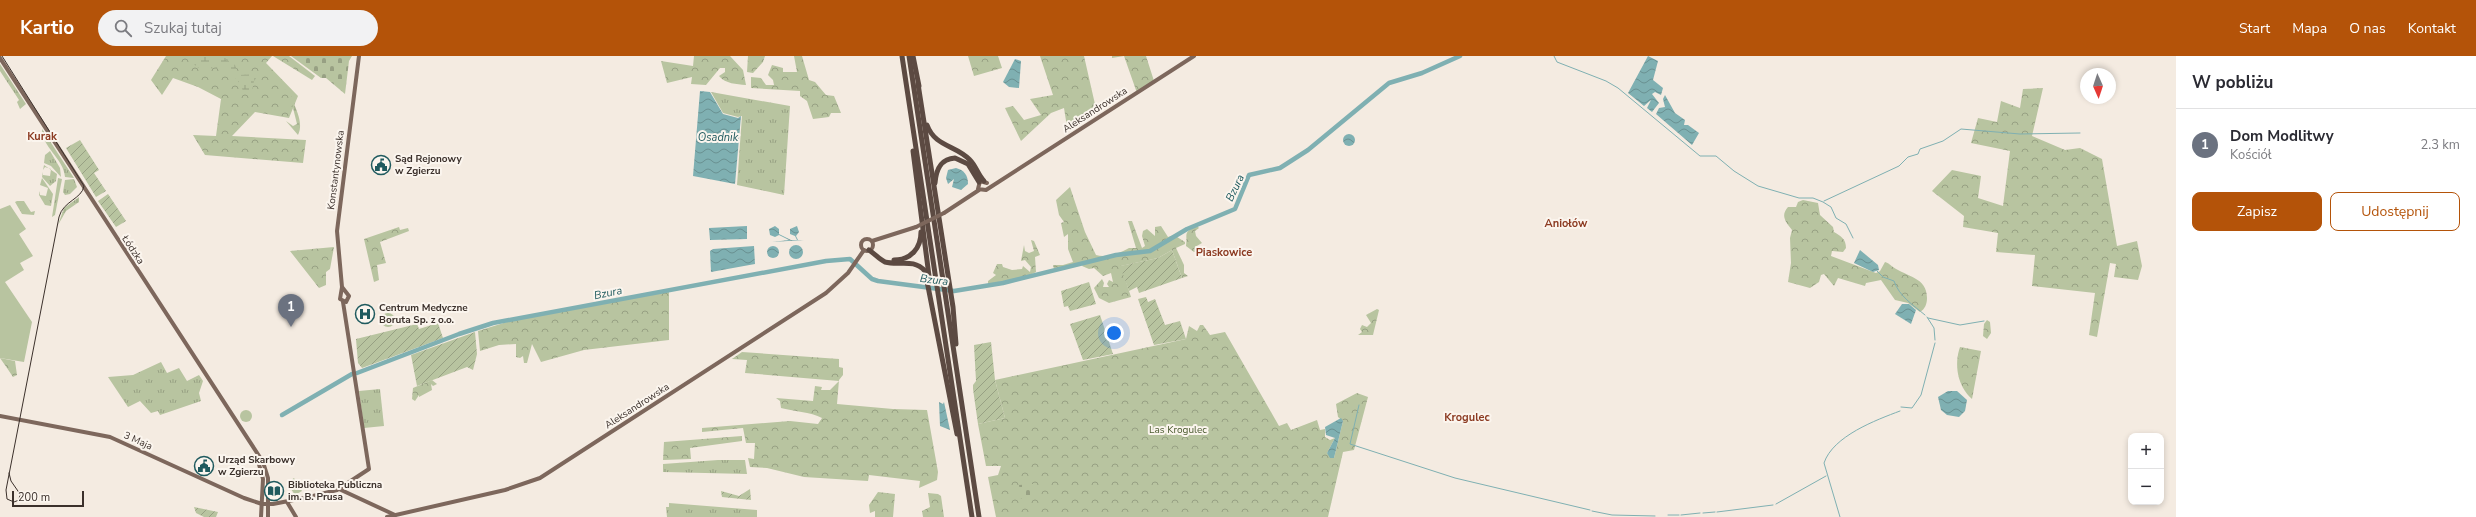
<!DOCTYPE html>
<html lang="pl">
<head>
<meta charset="utf-8">
<style>
	:root { --surface:#fff; --page:#f2f2f3; --text:#2b2b33; --muted:#7c7c81; --line:#e1e1e2; --accent:#b45309 }
	body { margin:0; font-family:"Nunito Sans",sans-serif; background:var(--page); color:var(--text) }
	.controls { position:absolute; right:12px; bottom:12px; display:grid; overflow:hidden; border-radius:8px; box-shadow:0 2px 6px #0003 }
	.controls button { width:36px; height:36px; display:grid; place-items:center; padding:0; border:0; border-bottom:1px solid var(--line); background:var(--surface); color:var(--text); font:20px sans-serif }
	.compass { position:absolute; left:2080px; top:12px; width:36px; height:36px; border-radius:50%; background:var(--surface); box-shadow:0 2px 6px #0003; rotate:177deg }
	.scale { position:absolute; left:12px; bottom:10px; width:72px; box-sizing:border-box; padding-left:4px; border:2px solid #3b302b; border-top:0; font-size:11px; line-height:14px; white-space:nowrap; color:#3b302b; -webkit-text-stroke:3px #fbf5ee; paint-order:stroke }
	.you { position:absolute; left:1114px; top:277px; width:14px; height:14px; margin:-10px; border:3px solid #fff; border-radius:50%; background:#1a73e8; box-shadow:0 0 0 6px #1a73e833 }
	.badge { display:grid; place-items:center; width:26px; height:26px; border-radius:50%; background:var(--accent); color:#fff; font-size:13px; font-weight:700 }
	.pin { position:absolute; translate:-50% -33px; filter:drop-shadow(0 1px 2px #0008) }
	.pin::after { content:''; position:absolute; top:21px; width:14px; height:12px; background:inherit; clip-path:polygon(0 0,100% 0,50% 100%) }
	.list { margin:0; padding:0; list-style:none }
	h2 { display:flex; justify-content:space-between; align-items:center; height:52px; margin:0; padding:0 16px; font-size:17px }
	h2 small { font-size:13px; font-weight:400; color:var(--muted) }
	.list li { display:grid; grid-template-columns:26px 1fr auto; gap:12px; align-items:center; box-sizing:border-box; height:72px; padding:0 16px; border-top:1px solid var(--line) }
	.list b { display:block; font-size:15px; white-space:nowrap }
	.list p { margin:0; font-size:13px; white-space:nowrap; color:var(--muted) }
	.list em { font-size:13px; font-style:normal; color:var(--muted) }
	.actions { display:flex; gap:8px; padding:12px 16px }
	.actions a { flex:1; padding:9px 0; border:1px solid var(--accent); border-radius:8px; text-align:center; font-size:14px; color:var(--accent) }
	.actions .main { background:var(--accent); color:#fff }
	.icon { flex:none; width:22px; height:22px; fill:none; stroke:currentColor; stroke-width:2; stroke-linecap:round; stroke-linejoin:round }
	.map { position:relative; flex:none; width:2176px; height:461px; overflow:hidden }
	header { display:flex; align-items:center; gap:24px; box-sizing:border-box; height:56px; padding:0 20px; background:var(--accent); color:#fff }
	header strong { font-size:19px }
	nav { display:flex; gap:22px; margin-inline-start:auto; font-size:14px }
	.search { width:280px; height:36px; background:var(--page); display:flex; align-items:center; gap:10px; box-sizing:border-box; padding:0 14px; border-radius:22px; color:var(--muted); font-size:15px }
	main { display:flex }
	aside { flex:1; background:var(--surface) }
	.map>svg:first-child { display:block }
</style>
</head>
<body>
<header>
<strong>Kartio</strong>
<div class="search"><svg class="icon" aria-label="search" viewBox="0 0 24 24"><circle cx="10" cy="10" r="6"/><path d="M15 15l6 6"/></svg>Szukaj tutaj</div>
<nav><a>Start</a><a>Mapa</a><a>O nas</a><a>Kontakt</a></nav>
</header>
<main>
<div class="map">
<svg width="2176" height="461" viewBox="0 0 2176 461">
	<defs>
		<pattern id="grass-tufts" width="24" height="20" patternUnits="userSpaceOnUse"><rect width="24" height="20" fill="#b8c4a0"/><path d="M3 7l-1-3M5 7V3M7 7l1-3M15 17l-1-3M17 17v-4M19 17l1-3" fill="none" stroke="#97a083"/></pattern>
		<pattern id="forest-crowns" width="20" height="18" patternUnits="userSpaceOnUse"><rect width="20" height="18" fill="#b8c4a0"/><path d="M2 6a3 3 0 1 1 6 0M12 15a3 3 0 1 1 6 0" fill="none" stroke="#97a083"/></pattern>
		<pattern id="wetland-marsh" width="20" height="14" patternUnits="userSpaceOnUse"><rect width="20" height="14" fill="#b8c4a0"/><path d="M1 5h8M5 5V1M11 12h8M15 12V8" fill="none" stroke="#97a083"/></pattern>
		<pattern id="cemetery-stones" width="16" height="16" patternUnits="userSpaceOnUse"><rect width="16" height="16" fill="#b8c4a0"/><path d="M2 7V4a2 2 0 0 1 4 0v3zM10 15v-3a2 2 0 0 1 4 0v3z" fill="#97a083"/></pattern>
		<pattern id="garden-furrows" width="10" height="10" patternUnits="userSpaceOnUse"><rect width="10" height="10" fill="#b8c4a0"/><path d="M-1 1l2-2M0 10L10 0M9 11l2-2" fill="none" stroke="#97a083"/></pattern>
		<pattern id="water-waves" width="16" height="10" patternUnits="userSpaceOnUse"><rect width="16" height="10" fill="#7fb0b2"/><path d="M0 5q4-4 8 0t8 0" fill="none" stroke="#699091"/></pattern>
	</defs>
	<rect width="100%" height="100%" fill="#f4ebe1"/>
	<!-- grass -->
	<g fill="url(#grass-tufts)">
		<path d="M0,8L26,48L20,53L17,46L19,44L0,15Z"/>
		<path d="M711,36L790,50L784,139L737,129L742,60L738,61L723,57Z"/>
		<path d="M42,73L74,122L65,121C64,103 41,90 42,73Z"/>
		<path d="M50,95L60,112L61,121L51,110L44,107L45,99Z"/>
		<path d="M44,109L57,118L56,125L50,130L42,121L43,116V119L50,120L51,113L45,111L43,114Z"/>
		<path d="M42,122L53,138L51,150L45,149L39,139V135L40,139L46,140L48,132L40,129Z"/>
		<path d="M58,122L62,123L55,159L52,161Z"/>
		<path d="M74,123L77,131L70,138L65,139L63,136L65,124Z"/>
		<path d="M79,141V146L66,155L58,169L64,152Z"/>
		<path d="M17,145H24L31,156L35,155L34,159L22,158L15,146Z"/>
		<path d="M161,306L167,317L179,312L187,325L199,319L203,325L199,337L201,345L160,359L158,355L151,357L140,345L128,351L108,321L133,319Z"/>
		<path d="M380,333L384,370L364,372L359,335Z"/>
		<path d="M718,404H745L747,418L663,416V408Z"/>
		<path d="M669,447L757,454V461H667L666,451H669Z"/>
	</g>
	<!-- forest -->
	<g fill="url(#forest-crowns)">
		<path d="M166,0H272L266,7L298,40L289,62L255,56L232,80L306,84L303,107L205,99L193,79L216,80L221,43L198,31L173,22L162,39L151,24Z"/>
		<path d="M273,0H289L315,20L312,24Z"/>
		<path d="M694,0H730L743,14L746,29C736,28 726,28 719,20L725,16V12H720L706,29L691,28L692,21L667,27L661,5L693,10Z"/>
		<path d="M748,0H765L763,6L753,17L747,16Z"/>
		<path d="M794,0H802L809,24L815,26L826,39L834,40L841,57H831L829,61L813,63L807,45L800,40V35L751,32V21L761,22L766,29H774L773,24L768,19L772,9L783,12V16H797Z"/>
		<path d="M968,0H998L1002,12L974,20Z"/>
		<path d="M1040,0H1084L1097,57L1067,71L1064,52L1051,57L1021,85L1005,52L1013,50L1024,64L1041,59L1030,43L1053,39Z"/>
		<path d="M1112,0H1146L1154,25L1137,37L1124,0L1112,2Z"/>
		<path d="M2043,32L2032,80L2065,94L2080,92L2102,103L2117,190L2137,185L2142,210L2138,224L2114,221L2116,208L2110,207L2097,281L2089,279L2095,237L2032,230L2035,199L1996,196L1998,177L1963,171L1964,160L1932,135L1952,114L1981,120L1978,142L2003,150L2010,95L1971,87L1978,62L1997,66L2001,45L2020,52L2023,33Z"/>
		<path d="M1070,131L1085,176L1096,199C1107,202 1120,197 1129,192H1136L1128,165H1132L1142,192L1145,190L1142,180L1143,175L1147,173L1155,180V171L1161,170L1168,181L1174,179L1185,186V188L1176,192L1184,209V217L1188,220L1182,222L1172,194L1158,202L1121,210L1131,241L1109,247L1099,242L1094,232L1102,223L1104,227L1103,231H1109L1107,228L1109,224L1113,226L1111,217L1103,220L1094,212L1089,213L1082,210L1084,206L1054,213L1053,209H1063L1073,206L1068,193V178L1064,181L1061,167L1064,166L1059,159L1056,144Z"/>
		<path d="M1803,144L1818,147L1820,159L1833,171L1834,176C1841,180 1846,183 1846,192L1843,196L1832,195L1831,200L1876,217L1880,215L1885,206C1889,207 1890,209 1893,211C1907,221 1927,221 1927,242C1927,248 1925,253 1920,256L1908,247L1895,244L1881,224L1866,227L1865,230L1838,222L1834,230L1824,218L1821,219L1819,226L1810,232L1788,226L1791,207L1790,182L1792,174C1786,166 1780,160 1788,151H1796L1798,146Z"/>
		<path d="M1197,170L1199,172L1195,175L1196,180L1202,187L1195,191L1196,196H1194L1186,190C1188,177 1182,177 1197,170Z"/>
		<path d="M399,171L400,174L408,172L409,175L380,186L386,207L377,209L379,224L374,226L364,183Z"/>
		<path d="M1031,184L1034,185L1040,199L1035,201L1036,216L1026,221L988,228V225L996,219L993,217L997,208H1002L1003,211L1012,214L1022,213L1023,210L1030,216L1031,211L1025,204L1021,205L1024,189L1025,195L1029,197L1034,195Z"/>
		<path d="M334,191L330,213L326,216V229L319,232L290,195Z"/>
		<path d="M669,235V284L584,294L541,306L532,288L527,307H524L523,300L520,302L516,301V288L499,289L480,295L478,275L510,265Z"/>
		<path d="M1377,253L1379,254L1373,279H1358L1362,276L1360,273L1362,269L1367,271L1371,267L1366,259Z"/>
		<path d="M1987,264L1990,266L1991,277L1987,283L1983,280L1984,268Z"/>
		<path d="M1200,269H1203L1210,279L1225,276L1279,370L1287,367L1291,374L1317,364L1320,374L1325,373V381L1330,384L1335,382L1327,397L1334,402L1343,365L1338,361L1336,348L1357,337L1368,341L1354,394L1343,396L1328,461H996L988,421L998,419L1001,410H986L978,368L1005,362L995,324L1186,283L1189,270L1197,275Z"/>
		<path d="M1960,291L1981,295L1972,343C1957,330 1954,308 1960,291Z"/>
		<path d="M742,296L839,303V311L843,312V319L839,324L837,348L893,353L927,354L938,416L937,424L919,432L920,425L869,419L868,425L804,421L767,412L750,411L748,402L754,403L755,387H746L743,372L702,376V372L790,365L818,368L822,362C811,356 792,355 781,352L780,345L776,342L813,345L815,330L822,331L821,334H830L839,325L745,317L747,304L732,303Z"/>
		<path d="M0,302L15,305L17,319L13,321L7,312L14,311L7,312Z"/>
		<path d="M432,324L437,328L433,330L431,328L432,334L419,341V339L415,345L412,343L413,332Z"/>
		<path d="M742,380V385L690,392L691,403L663,404L664,386Z"/>
		<path d="M878,436L895,438L893,461H875V455L870,457L869,449Z"/>
		<path d="M928,437L938,438L941,440L944,461H923L922,455L930,451Z"/>
	</g>
	<!-- wetland -->
	<g fill="url(#wetland-marsh)">
		<path d="M186,0H218L212,12L208,15L197,11Z"/>
		<path d="M221,0L235,9L239,19L255,18L258,20L254,25L252,35H243C239,23 231,16 219,11V8L207,30Z"/>
		<path d="M284,33L290,36C293,49 305,66 298,79L286,65L293,70L297,68L289,36Z"/>
	</g>
	<!-- cemetery -->
	<g fill="url(#cemetery-stones)">
		<path d="M291,0H352L349,5L345,38L326,22H321Z"/>
		<path d="M1033,428L1034,443H1021L1019,429Z"/>
	</g>
	<!-- garden -->
	<g fill="url(#garden-furrows)">
		<path d="M80,84L99,114L94,117L106,135L96,141L66,92Z"/>
		<path d="M108,138L126,165L116,171L98,145Z"/>
		<path d="M1172,194L1182,222L1139,237L1137,231L1129,235L1120,210L1158,202Z"/>
		<path d="M1089,226L1096,248L1070,255L1068,250L1064,251L1061,235Z"/>
		<path d="M1146,241L1148,246L1155,243L1165,269L1180,265L1186,283L1154,289L1138,243Z"/>
		<path d="M1100,259L1113,298L1083,304L1070,268Z"/>
		<path d="M438,267L443,282L362,312L358,307L356,283L417,268L419,273Z"/>
		<path d="M475,276L477,298L473,314L467,311L417,330L411,299Z"/>
		<path d="M991,286L995,324L1005,362L978,368L973,333V329L976,325L974,289Z"/>
		<path d="M750,433L751,444L722,441L721,435L739,440Z"/>
		<path d="M194,451L218,456L216,461H204L196,457Z"/>
	</g>
	<!-- pitch -->
	<g fill="#b8c4a0">
		<path d="M10,149L26,173L19,178L33,200L20,207L24,214L5,226L32,266L24,306L0,302V153Z"/>
		<circle cx="388" cy="264" r="7"/>
		<circle cx="246" cy="360" r="6"/>
		<path d="M294,422L302,435L295,439L287,427Z"/>
	</g>
	<!-- water -->
	<g fill="url(#water-waves)">
		<path d="M1648,0L1658,5L1653,24L1663,32L1661,39L1655,36L1652,38L1659,47L1652,56L1647,52L1651,44L1644,50L1628,37Z"/>
		<path d="M1015,3L1021,5L1019,32L1009,31L1003,26Z"/>
		<path d="M700,35L710,36L723,58L738,62L741,60L735,128L693,120Z"/>
		<path d="M1665,39L1675,57L1685,64L1684,69H1688L1699,77L1692,89L1656,58L1659,52L1665,51L1663,43Z"/>
		<circle cx="1349" cy="84" r="6"/>
		<path d="M956,112C964,114 968,119 968,128L961,134L952,131L954,123L948,128L946,122L948,114Z"/>
		<path d="M747,170V183L710,184L709,172Z"/>
		<path d="M775,170L779,173V178L791,184H797L795,180L790,178V173L797,170L799,176L796,180L798,184H804L772,186L789,184L779,179L775,181L770,179L769,173Z"/>
		<circle cx="796" cy="196" r="7"/>
		<circle cx="773" cy="196" r="6"/>
		<path d="M754,190L755,208L711,216L710,195L713,193Z"/>
		<path d="M1860,194L1878,209L1879,214L1873,216L1854,207Z"/>
		<path d="M1902,248H1909L1916,254L1911,268L1895,258Z"/>
		<path d="M1948,335H1957L1967,344L1965,355L1959,361L1947,359L1941,354L1938,341Z"/>
		<path d="M939,346L943,348L944,346L950,374L940,370Z"/>
		<path d="M1341,362L1343,365L1334,402H1330L1327,397L1335,382L1326,379L1325,371Z"/>
	</g>
	<g fill="none" stroke-linecap="round" stroke-linejoin="round">
		<!-- stream -->
		<g stroke="#7fb0b2" stroke-width="1">
			<path d="M1554,0L1557,6L1606,25L1618,32L1700,100H1716L1734,115L1758,130L1799,142H1813L1823,146L1831,151L1836,162L1846,168L1853,182"/>
			<path d="M1824,145L1899,110L1908,101L1918,98L1920,93L1943,85L1961,73L2020,78L2080,77"/>
			<path d="M1877,215L1883,221L1894,225C1899,240 1913,249 1925,259"/>
			<path d="M1927,261L1934,272L1935,284"/>
			<path d="M1928,262L1960,269L1984,265"/>
			<path d="M1359,349L1350,388L1455,422L1590,454"/>
			<path d="M1901,351L1912,352L1921,339L1935,287"/>
			<path d="M1776,448L1826,420"/>
			<path d="M1592,455L1612,459L1655,460"/>
			<path d="M1717,456L1773,449"/>
			<path d="M1703,457L1715,456"/>
			<path d="M1668,459H1679"/>
			<path d="M1681,459L1700,457"/>
			<path d="M1840,461L1824,407C1833,380 1876,364 1900,355"/>
		</g>
		<!-- river -->
		<g stroke="#7fb0b2" stroke-width="4.5">
			<path d="M357,317L459,278L493,267L826,205L850,203L872,223L878,225L954,235L1003,227L1116,199L1150,195L1187,173L1235,153L1249,119L1280,112L1308,94L1389,27L1422,17L1460,0"/>
			<path d="M282,359L352,318"/>
		</g>
		<!-- major -->
		<g stroke="#7d675c" stroke-width="4">
			<path d="M0,2L263,406L268,422V461"/>
			<path d="M987,127L980,125L978,133L986,134L1194,0"/>
			<path d="M944,157L979,134"/>
			<circle cx="867" cy="189" r="6"/>
			<path d="M872,185L916,171"/>
			<path d="M342,231L349,240L346,246L340,243L342,231L337,175L359,0"/>
			<path d="M0,360L110,381L244,442L262,448H273L309,441L337,434L369,413L343,246"/>
			<path d="M257,401L263,423L261,461"/>
			<path d="M339,433L395,459"/>
			<path d="M287,446L296,461"/>
			<path d="M387,461L505,434L540,422L826,237L848,217L864,194"/>
		</g>
		<!-- highway -->
		<g stroke="#5c4a42" stroke-width="5">
			<path d="M902,0L972,461"/>
			<path d="M909,0L979,461"/>
			<path d="M913,0L919,30"/>
			<path d="M918,28L953,251L956,288"/>
			<path d="M927,69C935,91 956,89 970,104C976,110 978,119 984,125"/>
			<path d="M913,95L929,220"/>
			<path d="M935,127C936,114 940,103 955,102L968,108L979,126"/>
			<path d="M869,194C875,198 879,203 885,206C900,210 913,202 925,215L957,378"/>
			<path d="M894,204C911,204 921,192 921,176"/>
		</g>
		<!-- tram -->
		<path stroke="#3b302b" stroke-width="1" d="M2,0L84,130C82,143 63,145 59,161L6,434L7,443L14,446L19,444L20,438L11,425L9,417"/>
		<!-- major-bridge -->
		<path stroke="#7d675c" stroke-width="4" d="M916,171L944,157"/>
	</g>
	<!-- icons -->
	<defs>
		<g id="civic-ring" transform="scale(1)"><circle r="9.5" fill="#fbf5ee" stroke="#1f5a5e" stroke-width="1.5"/><path d="M-.6-6.5H3V-4.5H.6V-3L4-1V1h2V6H-6V1h2V-1L-.6-3ZM-1.2 2.5V6h2.4V2.5Z" fill="#1f5a5e"/></g>
		<g id="hospital-ring" transform="scale(1)"><circle r="9.5" fill="#fbf5ee" stroke="#1f5a5e" stroke-width="1.5"/><path d="M-5-5h3v3.5h4V-5h3V5h-3V1.5h-4V5h-3Z" fill="#1f5a5e"/></g>
		<g id="library-ring" transform="scale(1)"><circle r="9.5" fill="#fbf5ee" stroke="#1f5a5e" stroke-width="1.5"/><path d="M-6-4Q-3-5.5-.7-3.5V5Q-3 3-6 4ZM6-4Q3-5.5 .7-3.5V5Q3 3 6 4Z" fill="#1f5a5e"/></g>
	</defs>
	<g fill-rule="evenodd">
		<use href="#civic-ring" x="381" y="109"/>
		<use href="#hospital-ring" x="365" y="258"/>
		<use href="#civic-ring" x="204" y="410"/>
		<use href="#library-ring" x="274" y="435"/>
	</g>
	<g text-anchor="middle" dominant-baseline="central" stroke-width="4" stroke-linejoin="round" paint-order="stroke">
		<!-- street labels -->
		<g font-size="10" fill="#3b302b" stroke="#fbf5ee">
			<text transform="translate(1095 54) rotate(-33)">Aleksandrowska</text>
			<text transform="translate(336 114) rotate(-83)">Konstantynowska</text>
			<text transform="translate(133 194) rotate(57)">Łódzka</text>
			<text transform="translate(637 350) rotate(-33)">Aleksandrowska</text>
			<text transform="translate(138 385) rotate(24)">3 Maja</text>
		</g>
		<!-- poi labels -->
		<g font-size="10" font-weight="bold" fill="#3b302b" stroke="#fbf5ee" text-anchor="start">
			<text x="395" y="103">Sąd Rejonowy<tspan x="395" dy="12">w Zgierzu</tspan></text>
			<text x="379" y="252">Centrum Medyczne<tspan x="379" dy="12">Boruta Sp. z o.o.</tspan></text>
			<text x="218" y="404">Urząd Skarbowy<tspan x="218" dy="12">w Zgierzu</tspan></text>
			<text x="288" y="429">Biblioteka Publiczna<tspan x="288" dy="12">im. B. Prusa</tspan></text>
		</g>
		<!-- park labels -->
		<g font-size="10" fill="#4a5a2e" stroke="#fbf5ee">
			<text x="1178" y="374">Las Krogulec</text>
		</g>
		<!-- neighbourhood labels -->
		<g font-size="11" font-weight="bold" fill="#8c3b22" stroke="#fbf5ee">
			<text x="42" y="80">Kurak</text>
			<text x="1566" y="167">Aniołów</text>
			<text x="1224" y="196">Piaskowice</text>
			<text x="1467" y="361">Krogulec</text>
		</g>
		<!-- water labels -->
		<g font-size="11" font-style="italic" fill="#1f5a5e" stroke="#fbf5ee">
			<text x="718" y="81">Osadnik</text>
			<text transform="translate(1235 132) rotate(-64)">Bzura</text>
			<text transform="translate(934 224) rotate(7)">Bzura</text>
			<text transform="translate(608 237) rotate(-11)">Bzura</text>
		</g>
	</g>
</svg>
<div class="controls">
<button>+</button>
<button>−</button>
</div>
<svg class="compass" viewBox="-18 -18 36 36"><path d="M0-13l5 13h-10z" fill="#e53935"/><path d="M0 13l5-13h-10z" fill="#7c7c81"/></svg>
<div class="scale">200 m</div>
<div class="you"></div>
<div class="pin badge" style="left:291px;top:271px;background:#6b7280">1</div>
</div>
<aside>
<h2>W pobliżu<small></small></h2>
<ul class="list">
<li><span class="badge" style="background:#6b7280">1</span><div><b>Dom Modlitwy</b><p>Kościół</p></div><em>2.3 km</em></li>
</ul>
<div class="actions"><a class="main">Zapisz</a><a>Udostępnij</a></div>
</aside>
</main>
</body>
</html>
